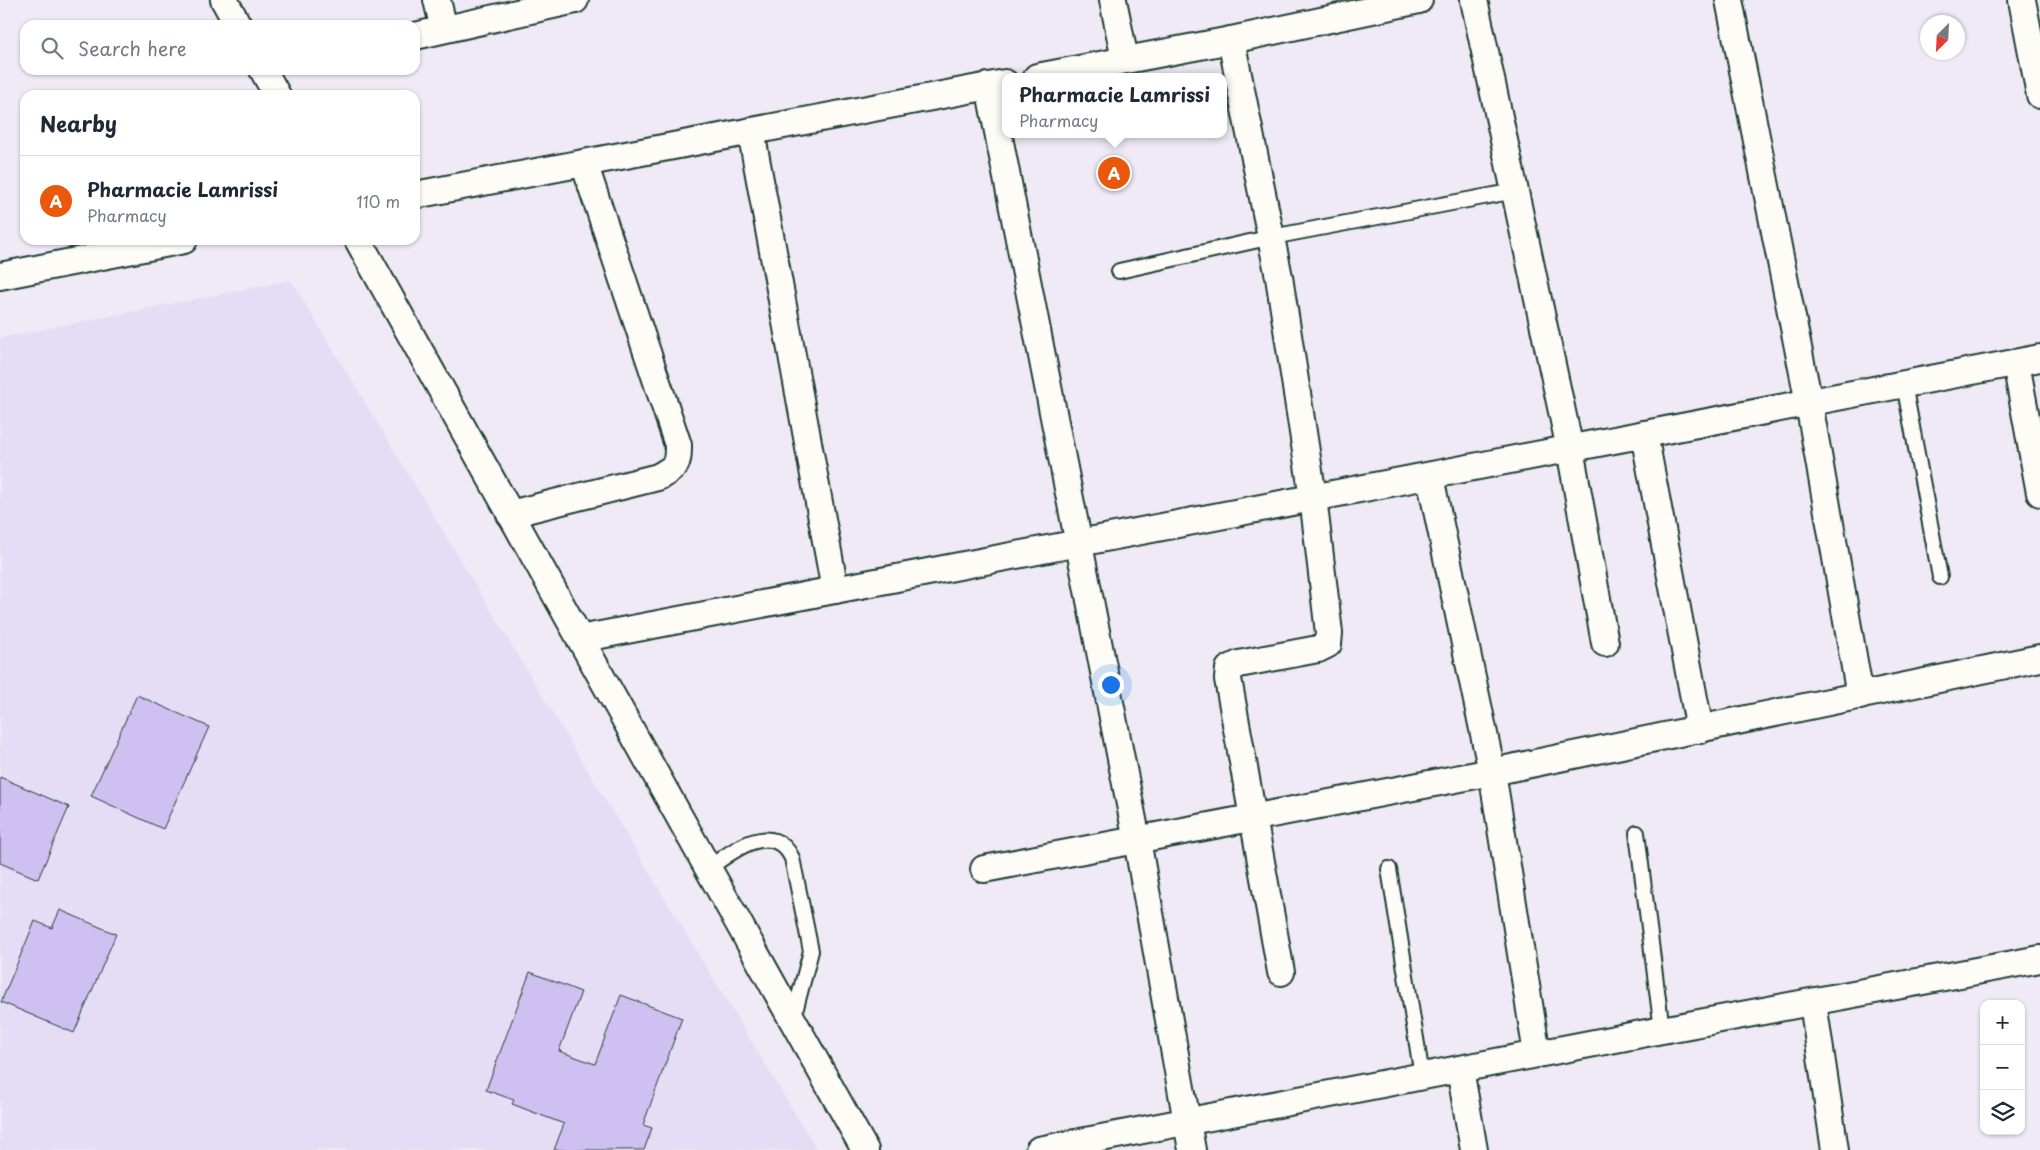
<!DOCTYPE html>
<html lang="en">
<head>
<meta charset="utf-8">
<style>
	:root { --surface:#fff; --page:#f2f2f3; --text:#1f2937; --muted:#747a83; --line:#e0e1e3; --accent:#ea580c }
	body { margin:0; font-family:"Playpen Sans",sans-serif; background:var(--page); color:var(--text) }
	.controls { position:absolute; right:15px; bottom:15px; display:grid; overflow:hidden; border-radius:10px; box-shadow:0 1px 4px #0004 }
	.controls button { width:45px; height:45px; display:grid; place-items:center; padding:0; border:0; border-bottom:1px solid var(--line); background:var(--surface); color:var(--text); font:25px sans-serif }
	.compass { position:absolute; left:1920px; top:15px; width:45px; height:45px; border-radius:50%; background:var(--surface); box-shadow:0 1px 4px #0004; rotate:204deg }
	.you { position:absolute; left:1110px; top:684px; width:18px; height:18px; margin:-12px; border:4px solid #fff; border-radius:50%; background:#1a73e8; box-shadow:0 0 0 8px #1a73e833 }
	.badge { display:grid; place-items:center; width:32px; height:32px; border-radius:50%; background:var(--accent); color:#fff; font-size:16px; font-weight:700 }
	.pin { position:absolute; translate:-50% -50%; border:2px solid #fff; box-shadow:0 1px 5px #0006 }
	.popup { position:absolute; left:1002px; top:73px; width:225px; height:65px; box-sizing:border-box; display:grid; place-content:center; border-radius:10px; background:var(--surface); filter:drop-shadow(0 1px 4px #0005); font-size:16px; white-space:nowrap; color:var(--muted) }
	.popup b { font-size:19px; color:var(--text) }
	.popup::after { content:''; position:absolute; left:50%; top:100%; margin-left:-10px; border:10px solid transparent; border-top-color:var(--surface) }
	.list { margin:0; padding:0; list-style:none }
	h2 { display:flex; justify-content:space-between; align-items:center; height:65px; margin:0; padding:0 20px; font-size:21px }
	h2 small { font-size:16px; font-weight:400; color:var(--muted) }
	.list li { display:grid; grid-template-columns:32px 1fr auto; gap:15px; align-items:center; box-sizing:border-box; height:90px; padding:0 20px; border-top:1px solid var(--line) }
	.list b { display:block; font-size:19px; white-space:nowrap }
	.list p { margin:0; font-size:16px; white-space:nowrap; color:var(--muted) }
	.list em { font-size:16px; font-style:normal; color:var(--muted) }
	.icon { flex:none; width:28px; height:28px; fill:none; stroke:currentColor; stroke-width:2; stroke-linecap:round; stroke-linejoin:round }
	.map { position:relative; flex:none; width:2040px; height:1150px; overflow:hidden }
	.search { position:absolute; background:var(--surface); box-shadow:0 1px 4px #0004; left:20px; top:20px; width:400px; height:55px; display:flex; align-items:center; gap:12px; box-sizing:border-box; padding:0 18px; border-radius:15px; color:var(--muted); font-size:19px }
	.panel { position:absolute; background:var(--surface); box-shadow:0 1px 4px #0004; left:20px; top:90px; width:400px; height:155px; border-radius:15px }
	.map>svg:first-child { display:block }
</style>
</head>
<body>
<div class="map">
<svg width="2040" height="1150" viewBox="0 0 2040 1150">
	<rect width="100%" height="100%" fill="#efeaf6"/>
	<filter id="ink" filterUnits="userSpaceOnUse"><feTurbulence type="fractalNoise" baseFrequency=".02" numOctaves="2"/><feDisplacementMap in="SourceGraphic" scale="10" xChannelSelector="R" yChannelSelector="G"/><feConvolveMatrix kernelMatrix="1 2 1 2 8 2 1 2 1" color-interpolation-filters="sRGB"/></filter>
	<g filter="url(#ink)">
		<!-- built -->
		<path fill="#e5ddf5" d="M291,280L817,1150H0V338Z"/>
		<!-- building -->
		<g fill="#cfc0f2" stroke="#1f3d34">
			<path d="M137,695L209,727L163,829L91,796Z"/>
			<path d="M0,777L69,807L38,879L0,863Z"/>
			<path d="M60,910L116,934L74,1033L1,1002L35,921L52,928Z"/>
			<path d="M530,972L581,992L559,1051L595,1064L621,995L682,1018L643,1125L652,1128L644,1150H554L564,1124L512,1104L514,1100L486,1090Z"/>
		</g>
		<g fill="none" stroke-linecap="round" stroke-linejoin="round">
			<!-- lane casing -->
			<g stroke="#1f3d34" stroke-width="18">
				<g id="lane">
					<path d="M1119,271L1272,237L1515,191"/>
					<path d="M1904,384L1940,577"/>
					<path d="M1637,833L1662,1030"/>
					<path d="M709,868C732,851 773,819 792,858L811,951L793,1019"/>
					<path d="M1389,869L1422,1076"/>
				</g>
			</g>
			<!-- street casing -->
			<g stroke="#1f3d34" stroke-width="30">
				<g id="street">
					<path d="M224,0L238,25"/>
					<path d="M437,0L444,29"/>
					<path d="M1113,0L1125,60"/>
					<path d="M1474,0L1570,449L1605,643"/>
					<path d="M1729,0L1809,403L1860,696"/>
					<path d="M2022,0L2040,95"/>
					<path d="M415,36L575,0"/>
					<path d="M1231,40L1279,277L1313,497L1329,633L1328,644L1318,649L1239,664L1229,669L1228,679L1281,972"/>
					<path d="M263,70L277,95"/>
					<path d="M1037,77L1231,40L1419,0"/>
					<path d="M989,86L1137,840L1192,1150"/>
					<path d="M751,131L835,590"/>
					<path d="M415,195L1005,83"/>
					<path d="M358,240L865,1150"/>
					<path d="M0,276L184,240"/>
					<path d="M2016,363L2040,493"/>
					<path d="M1644,434L1700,730"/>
					<path d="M1430,477L1492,772L1537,1054"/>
					<path d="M510,514L658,477C676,467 678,466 678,445L584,163"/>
					<path d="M580,639L2040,358"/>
					<path d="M984,869L1492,772L2040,658"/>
					<path d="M1813,1003L1835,1150"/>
					<path d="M1460,1069L1474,1150"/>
					<path d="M1039,1150L1662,1030L2040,959"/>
				</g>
			</g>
			<!-- lane -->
			<use href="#lane" stroke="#fdfcf7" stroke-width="14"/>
			<!-- street -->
			<use href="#street" stroke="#fdfcf7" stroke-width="26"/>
		</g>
	</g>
</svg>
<div class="controls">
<button>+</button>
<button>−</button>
<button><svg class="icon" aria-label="layers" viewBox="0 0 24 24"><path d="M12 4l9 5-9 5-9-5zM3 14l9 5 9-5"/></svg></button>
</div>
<svg class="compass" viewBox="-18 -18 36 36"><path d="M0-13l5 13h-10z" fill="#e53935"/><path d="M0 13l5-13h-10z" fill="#747a83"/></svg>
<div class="you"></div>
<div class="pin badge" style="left:1114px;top:173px">A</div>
<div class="popup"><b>Pharmacie Lamrissi</b>Pharmacy</div>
<div class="search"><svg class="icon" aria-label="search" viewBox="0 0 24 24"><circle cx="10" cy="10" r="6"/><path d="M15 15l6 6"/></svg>Search here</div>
<section class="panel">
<h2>Nearby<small></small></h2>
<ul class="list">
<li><span class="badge">A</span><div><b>Pharmacie Lamrissi</b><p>Pharmacy</p></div><em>110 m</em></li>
</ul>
</section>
</div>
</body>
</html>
